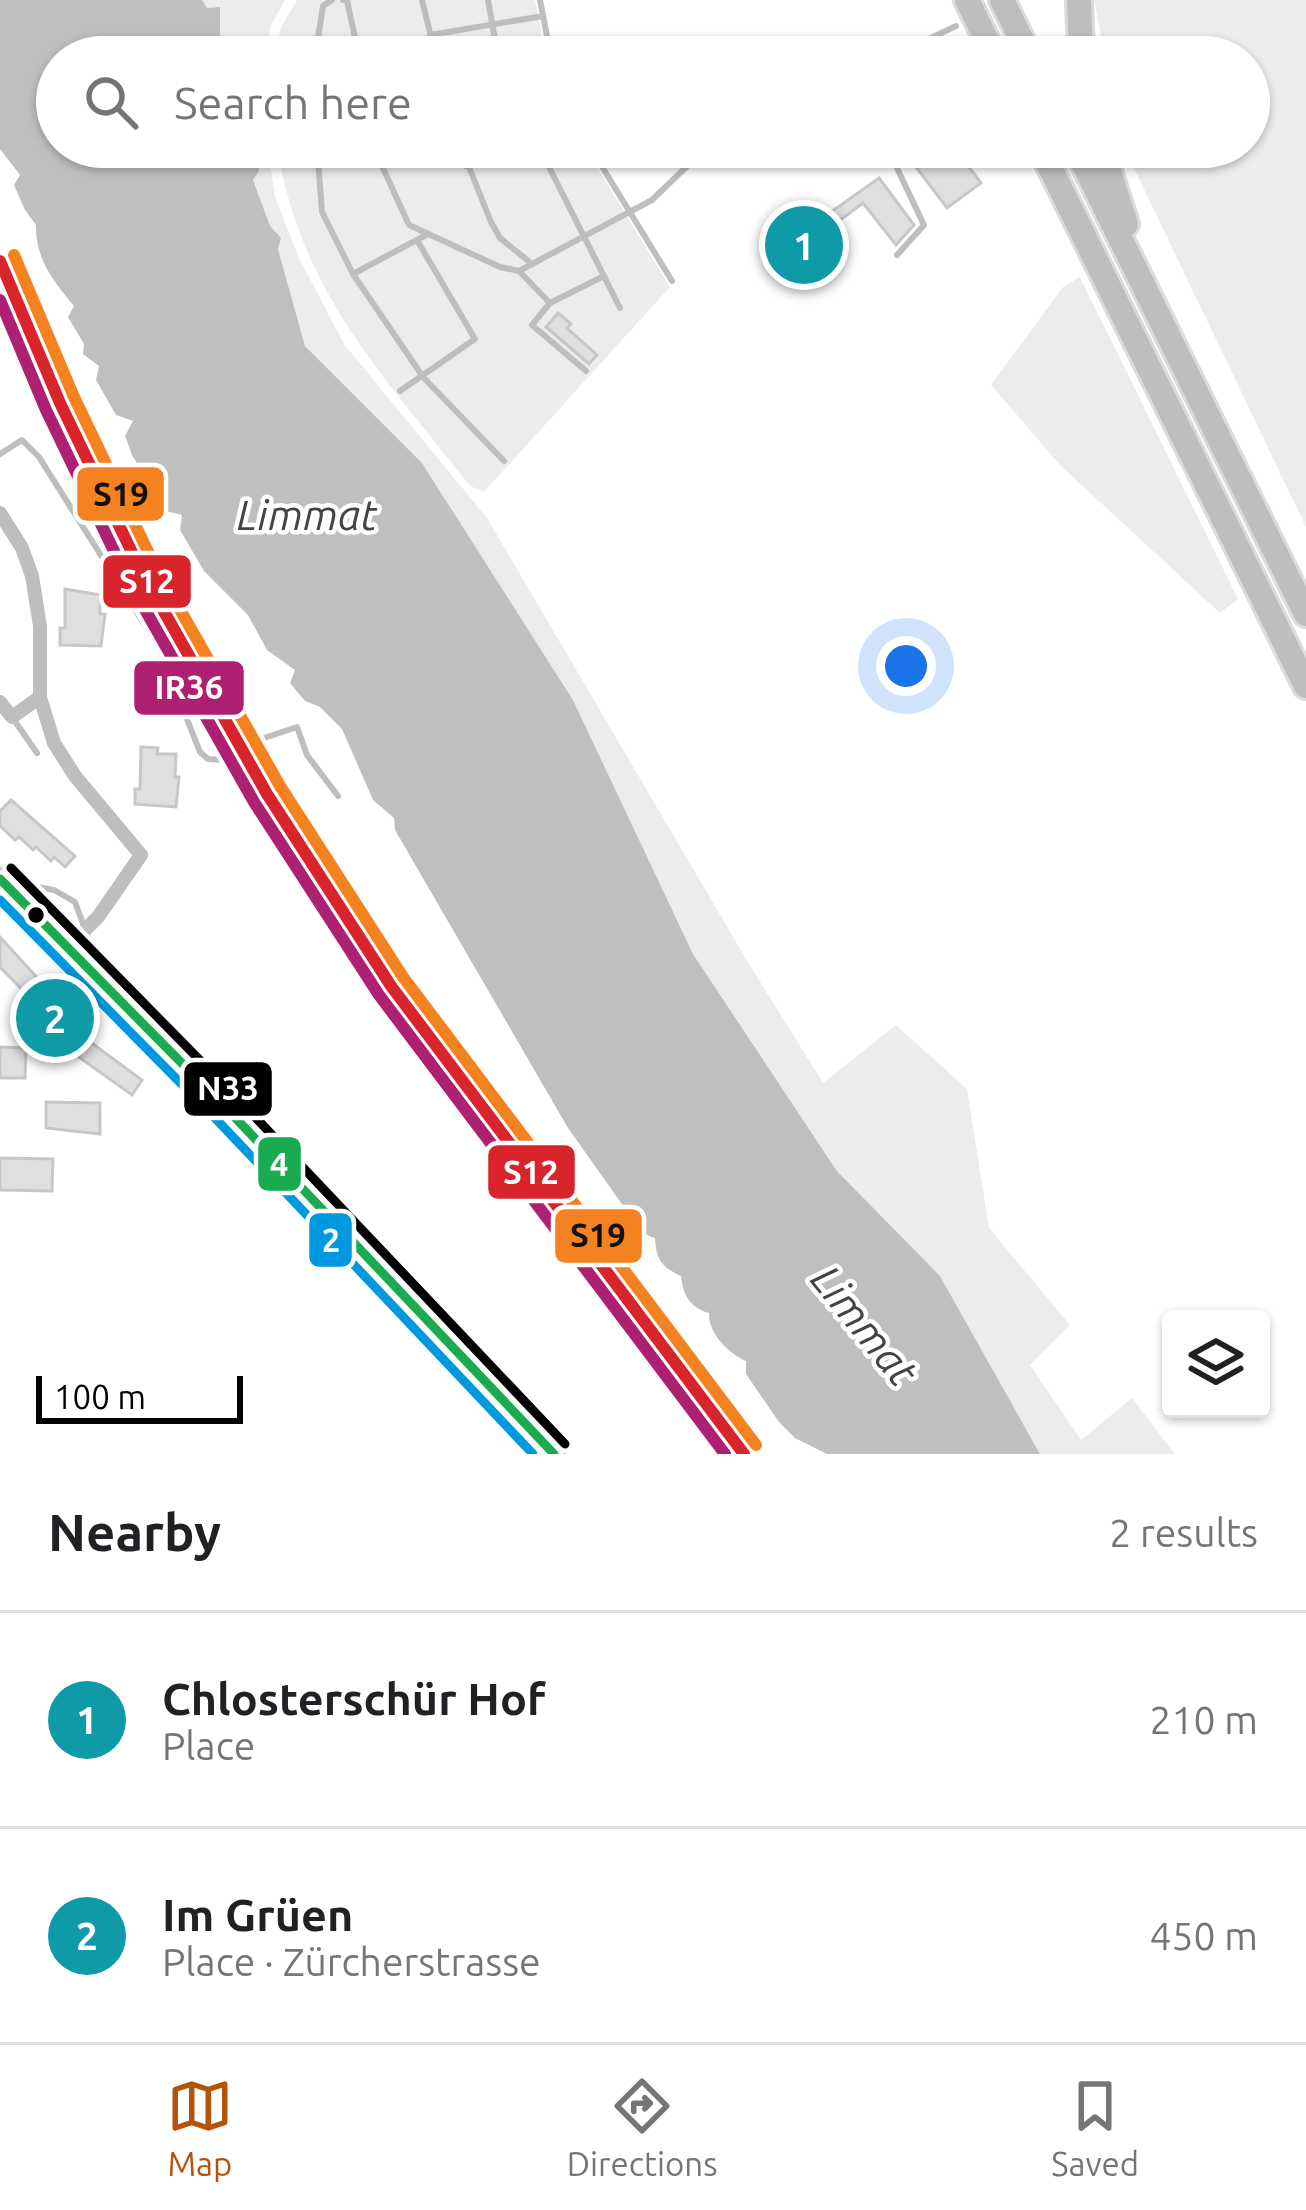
<!DOCTYPE html>
<html lang="en">
<head>
<meta charset="utf-8">
<style>
	:root { --surface:#fff; --page:#f6f6f6; --text:#202124; --muted:#757577; --line:#e0e0e0; --accent:#b45309 }
	body { margin:0; font-family:Ubuntu,sans-serif; background:var(--page); color:var(--text) }
	.controls { position:absolute; right:36px; bottom:36px; display:grid; overflow:hidden; border-radius:12px; box-shadow:0 3px 9px #0004 }
	.controls button { width:108px; height:108px; display:grid; place-items:center; padding:0; border:0; border-bottom:3px solid var(--line); background:var(--surface); color:var(--text); font:60px sans-serif }
	.scale { position:absolute; left:36px; bottom:30px; width:207px; box-sizing:border-box; padding-left:12px; border:6px solid #000; border-top:0; font-size:33px; line-height:42px; white-space:nowrap; color:#000; -webkit-text-stroke:9px #fff; paint-order:stroke }
	.you { position:absolute; left:906px; top:666px; width:42px; height:42px; margin:-30px; border:9px solid #fff; border-radius:50%; background:#1a73e8; box-shadow:0 0 0 18px #1a73e833 }
	.badge { display:grid; place-items:center; width:78px; height:78px; border-radius:50%; background:var(--accent); color:#fff; font-size:39px; font-weight:700 }
	.pin { position:absolute; translate:-50% -50%; border:6px solid #fff; box-shadow:0 3px 12px #0006 }
	.list { margin:0; padding:0; list-style:none }
	h2 { display:flex; justify-content:space-between; align-items:center; height:156px; margin:0; padding:0 48px; font-size:51px }
	h2 small { font-size:39px; font-weight:400; color:var(--muted) }
	.list li { display:grid; grid-template-columns:78px 1fr auto; gap:36px; align-items:center; box-sizing:border-box; height:216px; padding:0 48px; border-top:3px solid var(--line) }
	.list b { display:block; font-size:45px; white-space:nowrap }
	.list p { margin:0; font-size:39px; white-space:nowrap; color:var(--muted) }
	.list em { font-size:39px; font-style:normal; color:var(--muted) }
	.icon { flex:none; width:66px; height:66px; fill:none; stroke:currentColor; stroke-width:2; stroke-linecap:round; stroke-linejoin:round }
	.map { position:relative; flex:none; width:1306px; height:1454px; overflow:hidden }
	.search { position:absolute; background:var(--surface); box-shadow:0 3px 9px #0004; left:36px; right:36px; top:36px; height:132px; display:flex; align-items:center; gap:30px; box-sizing:border-box; padding:0 42px; border-radius:66px; color:var(--muted); font-size:45px }
	.sheet { height:588px; background:var(--surface) }
	nav { display:flex; justify-content:space-around; align-items:center; box-sizing:border-box; height:168px; border-top:3px solid var(--line); background:var(--surface); font-size:33px; color:var(--muted) }
	nav a { display:grid; justify-items:center; gap:6px }
	nav .on { color:var(--accent) }
	.map>svg:first-child { display:block }
</style>
</head>
<body>
<div class="map">
<svg width="1306" height="1454" viewBox="0 0 1306 1454">
	<rect width="100%" height="100%" fill="#fff"/>
	<!-- green -->
	<g fill="#ececec">
		<path d="M202,0H285L271,25L264,57H220V7L207,8Z"/>
		<path d="M297,0H535L546,57H272L282,26Z"/>
		<path d="M1094,0H1306V527L1131,162L1127,147H1249V57H1105Z"/>
		<path d="M258,147H268L275,197L299,258L344,344L487,518L749,964L823,1083L896,1025L967,1089L989,1228L1070,1325L1030,1365L1081,1440L1132,1398L1175,1454H1040L940,1276L837,1171L693,954L573,700L422,463L305,346L278,249L253,180L259,171Z"/>
		<path d="M277,147H585L670,287L484,492L470,486C382,373 302,295 277,147Z"/>
		<path d="M1080,277L1238,599L1220,613L1061,466L991,385L1063,287Z"/>
	</g>
	<!-- water -->
	<path fill="#bfbfbf" d="M0,0H202L207,8L220,7V57H57V147H258L259,171L253,180L270,226L281,238L278,249L305,346L422,463L573,700L693,954L837,1171L940,1276L1040,1454H827L795,1438L779,1422L746,1374V1361C728,1353 708,1333 709,1313C690,1308 683,1295 681,1276C662,1267 656,1260 655,1238C641,1234 627,1222 624,1207L568,1128L395,830L394,818L373,800L342,729L320,707L305,701L290,683L295,670L267,650L248,615L204,571L180,530L182,515L166,511L132,455L125,436L133,421L116,415L96,380L99,366L83,354L84,344L68,317L74,306C53,281 35,258 36,225L25,210L14,185L20,175L0,149Z"/>
	<!-- building -->
	<g fill="#dfdfdf" stroke="#c7c7c7" stroke-width="3">
		<path d="M901,147H954L981,183L947,208Z"/>
		<path d="M879,178L914,225L896,245L863,203L828,229L838,253L784,273L770,236L787,230L784,221L820,207L824,217Z"/>
		<path d="M558,313L571,324L567,328L597,355L589,364L546,327Z"/>
		<path d="M65,589L100,595V614H105L101,646L60,645V628H65Z"/>
		<path d="M141,747L158,748L157,754H176L175,777H179L176,807L135,804V789H140Z"/>
		<path d="M11,800L75,856L65,867L54,857L51,861L36,847L33,850L19,837L15,840L0,826V811Z"/>
		<path d="M0,937L55,997L70,1027L142,1080L132,1095L55,1040L41,1009L0,967Z"/>
		<path d="M0,1047L26,1048L25,1078H0Z"/>
		<path d="M46,1102L100,1103V1134L46,1128Z"/>
		<path d="M0,1158L53,1159L52,1191L0,1190Z"/>
	</g>
	<g fill="none" stroke-linecap="round" stroke-linejoin="round">
		<!-- primary casing -->
		<g stroke="#dbdbdb" stroke-width="27">
			<path id="primary" d="M0,879L227,1109L554,1454"/>
		</g>
		<!-- highway casing -->
		<g stroke="#dbdbdb" stroke-width="30">
			<g id="highway">
				<path d="M967,0L995,57"/>
				<path d="M1002,0L1030,57"/>
				<path d="M1079,0L1081,57"/>
				<path d="M1040,147L1306,686"/>
				<path d="M1075,147L1306,614"/>
				<path d="M1101,147L1126,224"/>
			</g>
		</g>
		<!-- lane -->
		<g stroke="#bebebe" stroke-width="6">
			<path d="M343,0H347L359,57"/>
			<path d="M422,0L436,57"/>
			<path d="M488,0L498,57"/>
			<path d="M540,0L551,57"/>
			<path d="M430,35L543,16"/>
			<path d="M315,57L323,6L332,0"/>
			<path d="M406,57L435,52"/>
			<path d="M891,57L956,26"/>
			<path d="M317,147L322,212L353,274"/>
			<path d="M378,147L382,166L409,225L500,267L519,271L652,200L707,147"/>
			<path d="M461,147L491,222L500,238L532,264"/>
			<path d="M539,147L620,308"/>
			<path d="M590,147L672,281"/>
			<path d="M887,147L924,225L897,255"/>
			<path d="M466,166L508,147"/>
			<path d="M428,234L353,274L423,377L504,461"/>
			<path d="M519,271L550,303L532,325L586,371"/>
			<path d="M550,303L604,276"/>
			<path d="M400,391L475,339L417,240"/>
			<path d="M0,454L22,440L39,457L158,646L200,752L208,759L224,760"/>
			<path d="M14,720L37,753"/>
			<path d="M255,741L297,727L307,755L338,796"/>
			<path d="M15,883L54,890L75,902L100,970"/>
		</g>
		<!-- street -->
		<g stroke="#bebebe" stroke-width="14">
			<path d="M0,513L22,548L32,576L40,626V697L54,743L75,776L141,855L98,917L66,949"/>
			<path d="M0,702L12,717L40,697"/>
		</g>
		<!-- primary -->
		<use href="#primary" stroke="#bebebe" stroke-width="21"/>
		<!-- highway -->
		<use href="#highway" stroke="#bebebe" stroke-width="24"/>
		<!-- bus-1 casing -->
		<g stroke="#fff" stroke-width="18">
			<path id="bus-1" d="M0,879L227,1109L554,1454"/>
		</g>
		<!-- bus-2 casing -->
		<g stroke="#fff" stroke-width="18">
			<path id="bus-2" d="M0,900L216,1119L533,1454"/>
		</g>
		<!-- bus-3 casing -->
		<g stroke="#fff" stroke-width="18">
			<path id="bus-3" d="M11,868L238,1099L565,1444"/>
		</g>
		<!-- bus-1 -->
		<use href="#bus-1" stroke="#1aaa50" stroke-width="9"/>
		<!-- bus-2 -->
		<use href="#bus-2" stroke="#0099df" stroke-width="9"/>
		<!-- bus-3 -->
		<use href="#bus-3" stroke="#000" stroke-width="9"/>
		<!-- rail-1 casing -->
		<g stroke="#fff" stroke-width="21">
			<path id="rail-1" d="M0,261L60,403L140,569L267,794L391,986L744,1454"/>
		</g>
		<!-- rail-2 casing -->
		<g stroke="#fff" stroke-width="21">
			<path id="rail-2" d="M0,300L46,410L126,576L254,802L379,995L725,1454"/>
		</g>
		<!-- rail-3 casing -->
		<g stroke="#fff" stroke-width="21">
			<path id="rail-3" d="M14,255L74,397L153,562L280,786L403,977L756,1445"/>
		</g>
		<!-- rail-1 -->
		<use href="#rail-1" stroke="#d8242b" stroke-width="12"/>
		<!-- rail-2 -->
		<use href="#rail-2" stroke="#ae2071" stroke-width="12"/>
		<!-- rail-3 -->
		<use href="#rail-3" stroke="#f58220" stroke-width="12"/>
	</g>
	<!-- markers -->
	<circle fill="#000" stroke="#fff" stroke-width="4.5" cx="36" cy="915" r="10"/>
	<g text-anchor="middle" dominant-baseline="central" stroke-width="9" stroke-linejoin="round" paint-order="stroke">
		<!-- water labels -->
		<g font-size="42" font-style="italic" fill="#444" stroke="#fff">
			<text x="307" y="514">Limmat</text>
			<text transform="translate(865 1325) rotate(51)">Limmat</text>
		</g>
	</g>
	<g stroke="#fff" stroke-width="4.5">
		<rect x="75" y="465" width="91" height="58" rx="12" fill="#f58220"/>
		<rect x="101" y="553" width="92" height="57" rx="12" fill="#d8242b"/>
		<rect x="132" y="659" width="114" height="58" rx="12" fill="#ae2071"/>
		<rect x="182" y="1060" width="92" height="58" rx="12" fill="#000"/>
		<rect x="256" y="1135" width="47" height="58" rx="12" fill="#1aaa50"/>
		<rect x="486" y="1143" width="91" height="58" rx="12" fill="#d8242b"/>
		<rect x="553" y="1207" width="91" height="58" rx="12" fill="#f58220"/>
		<rect x="307" y="1211" width="47" height="58" rx="12" fill="#0099df"/>
	</g>
	<g font-size="33" text-anchor="middle" font-weight="bold" fill="#fff">
		<text x="147" y="593">S12</text>
		<text x="189" y="699">IR36</text>
		<text x="228" y="1100">N33</text>
		<text x="279" y="1176">4</text>
		<text x="531" y="1184">S12</text>
		<text x="331" y="1252">2</text>
	</g>
	<g font-size="33" text-anchor="middle" font-weight="bold" fill="#111">
		<text x="121" y="506">S19</text>
		<text x="598" y="1247">S19</text>
	</g>
</svg>
<div class="controls">
<button><svg class="icon" aria-label="layers" viewBox="0 0 24 24"><path d="M12 4l9 5-9 5-9-5zM3 14l9 5 9-5"/></svg></button>
</div>
<div class="scale">100 m</div>
<div class="you"></div>
<div class="pin badge" style="left:804px;top:245px;background:#0f9aa8">1</div>
<div class="pin badge" style="left:55px;top:1018px;background:#0f9aa8">2</div>
<div class="search"><svg class="icon" aria-label="search" viewBox="0 0 24 24"><circle cx="10" cy="10" r="6"/><path d="M15 15l6 6"/></svg>Search here</div>
</div>
<section class="sheet">
<h2>Nearby<small>2 results</small></h2>
<ul class="list">
<li><span class="badge" style="background:#0f9aa8">1</span><div><b>Chlosterschür Hof</b><p>Place</p></div><em>210 m</em></li>
<li><span class="badge" style="background:#0f9aa8">2</span><div><b>Im Grüen</b><p>Place · Zürcherstrasse</p></div><em>450 m</em></li>
</ul>
</section>
<nav>
<a class="on"><svg class="icon" aria-label="map" viewBox="0 0 24 24"><path d="M3 6l6-2 6 2 6-2v14l-6 2-6-2-6 2zM9 4v14M15 6v14"/></svg>Map</a>
<a><svg class="icon" aria-label="directions" viewBox="0 0 24 24"><path d="M12 3l9 9-9 9-9-9zM9 14v-3h6M13 9l2 2-2 2"/></svg>Directions</a>
<a><svg class="icon" aria-label="saved" viewBox="0 0 24 24"><path d="M7 4h10v16l-5-4-5 4z"/></svg>Saved</a>
</nav>
</body>
</html>
